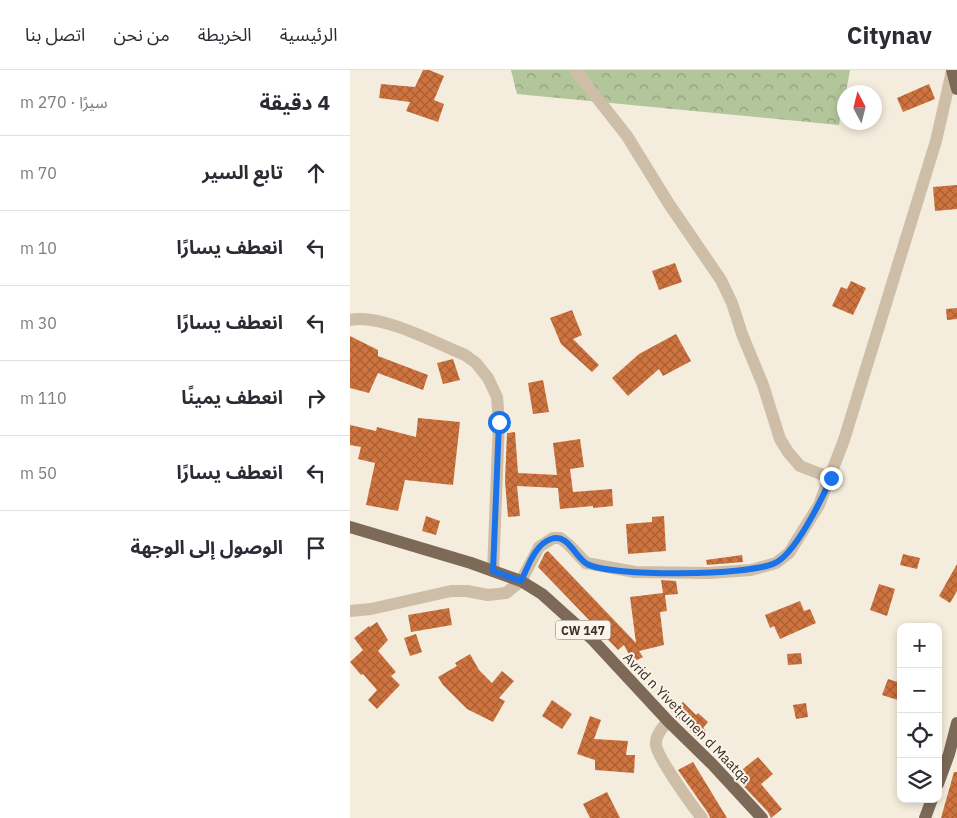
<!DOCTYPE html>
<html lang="ar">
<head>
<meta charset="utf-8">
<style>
	:root { --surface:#fff; --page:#f7f7f7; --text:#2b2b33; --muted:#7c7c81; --line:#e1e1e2 }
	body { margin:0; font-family:"IBM Plex Sans","Noto Sans Arabic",sans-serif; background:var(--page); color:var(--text); direction:rtl }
	.controls { position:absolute; right:15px; bottom:15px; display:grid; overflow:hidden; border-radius:10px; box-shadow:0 2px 8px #0003 }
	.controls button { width:45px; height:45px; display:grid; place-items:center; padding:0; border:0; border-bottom:1px solid var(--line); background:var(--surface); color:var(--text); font:25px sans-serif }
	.compass { position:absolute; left:487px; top:15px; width:45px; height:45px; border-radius:50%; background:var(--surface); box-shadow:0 2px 8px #0003; rotate:353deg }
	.stop { position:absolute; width:15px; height:15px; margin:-11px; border:4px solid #1a73e8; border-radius:50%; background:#fff }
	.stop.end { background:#1a73e8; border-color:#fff; box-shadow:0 1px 5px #0008 }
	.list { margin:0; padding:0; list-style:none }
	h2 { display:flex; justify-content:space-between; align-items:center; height:65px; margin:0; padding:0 20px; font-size:21px }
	h2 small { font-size:16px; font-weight:400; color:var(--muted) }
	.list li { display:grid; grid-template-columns:32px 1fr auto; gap:15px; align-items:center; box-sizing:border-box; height:75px; padding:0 20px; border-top:1px solid var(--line) }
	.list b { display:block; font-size:19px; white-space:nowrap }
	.list em { font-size:16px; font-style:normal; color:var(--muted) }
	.icon { flex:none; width:28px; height:28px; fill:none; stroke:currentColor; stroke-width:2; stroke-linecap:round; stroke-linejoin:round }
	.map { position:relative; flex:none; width:607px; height:748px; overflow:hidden; direction:ltr }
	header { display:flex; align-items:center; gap:30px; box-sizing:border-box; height:70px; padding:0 25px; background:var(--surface); border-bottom:1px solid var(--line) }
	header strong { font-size:24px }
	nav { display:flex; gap:28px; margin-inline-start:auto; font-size:18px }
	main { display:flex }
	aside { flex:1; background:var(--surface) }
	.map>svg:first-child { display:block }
</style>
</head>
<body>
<header>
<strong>Citynav</strong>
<nav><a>الرئيسية</a><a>الخريطة</a><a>من نحن</a><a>اتصل بنا</a></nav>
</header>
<main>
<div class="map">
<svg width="607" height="748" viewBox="0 0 607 748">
	<defs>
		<pattern id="forest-crowns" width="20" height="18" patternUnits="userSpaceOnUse" patternTransform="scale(1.25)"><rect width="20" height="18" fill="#b2c59b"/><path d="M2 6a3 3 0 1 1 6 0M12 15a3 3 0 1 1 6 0" fill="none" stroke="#92a07e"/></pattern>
		<pattern id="building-cross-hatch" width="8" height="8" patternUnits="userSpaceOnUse" patternTransform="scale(1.25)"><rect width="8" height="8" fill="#cf733f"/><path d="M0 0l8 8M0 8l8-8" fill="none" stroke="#a95f35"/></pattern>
	</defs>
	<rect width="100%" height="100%" fill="#f4ecdd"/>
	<!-- forest -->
	<path fill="url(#forest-crowns)" d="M161,0H500L496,22H494L489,55L167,24Z"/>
	<!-- building -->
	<g fill="url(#building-cross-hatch)">
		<path d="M73,0H79L94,6L84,30L94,34L88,52L56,41L60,32L29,28L31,14L65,17Z"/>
		<path d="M579,14L585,29L553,42L547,28Z"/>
		<path d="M607,115V139L585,141L583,117Z"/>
		<path d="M325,193L332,212L309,220L302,201Z"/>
		<path d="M501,211L516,218L503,245L482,236L491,217L497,219Z"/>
		<path d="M607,238V249L597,250L596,239Z"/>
		<path d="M222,240L232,265L223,269L249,295L242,302L211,274L200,248Z"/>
		<path d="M326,264L341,291L313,306L309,299L278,326L262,308L289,284Z"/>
		<path d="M0,266L28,280V286L78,305L73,320L28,303L19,323L0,318Z"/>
		<path d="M103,289L110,310L93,314L87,293Z"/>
		<path d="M193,310L199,342L183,344L178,313Z"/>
		<path d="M68,348L110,352L103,415L55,410L48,441L16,435L25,393L8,389L11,377L0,375V355L26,361L27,357L66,367Z"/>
		<path d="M165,362L168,403L207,405L203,373L230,369L234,397L220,399L223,422L262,419L263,436L243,438V436L210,439L208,418L167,416L170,446L158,447L155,411L157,363Z"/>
		<path d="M76,446L90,451L86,465L72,461Z"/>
		<path d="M314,446L316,481L278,484L276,454L302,452V447Z"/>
		<path d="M198,481L286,573L280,527L313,523L311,510L326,511L328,524L315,525L317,541L310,542L314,575L289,581L293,587L283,592L274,575L268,580L188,497L195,483Z"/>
		<path d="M553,484L570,488L567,499L550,495Z"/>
		<path d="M392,485L393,492L357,495L356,490Z"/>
		<path d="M607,494V521L600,533L589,526Z"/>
		<path d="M529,514L545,519L537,546L520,540Z"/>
		<path d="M450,531L454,541L460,539L466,553L430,569L424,556L420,558L415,545Z"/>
		<path d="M99,538L102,555L61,562L58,545Z"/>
		<path d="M27,552L38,570L28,581L46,602L41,606L50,615L27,639L18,630L27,620L13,604L11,605L0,592L13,580L4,568L19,556L20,557Z"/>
		<path d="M66,564L72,582L60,586L54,568Z"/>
		<path d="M451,583L452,594L438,595L437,584Z"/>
		<path d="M120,584L129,600L142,613L152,601L164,611L149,628L155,631L143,652L117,639L93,615L88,607L107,596L105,593Z"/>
		<path d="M538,609L551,613V631L532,625Z"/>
		<path d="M202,630L222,644L212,659L192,646Z"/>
		<path d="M333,632L346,645L348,643L358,652L353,658L356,661L348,669L323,642Z"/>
		<path d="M456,633L458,647L446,649L443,635Z"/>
		<path d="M240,646L251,650L244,669L278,671L276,685H285L284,703L245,700V690L227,684Z"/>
		<path d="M408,687L423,704L411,714L432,739L421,748L418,742L384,706Z"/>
		<path d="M343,692L377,748H360L358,743L328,700Z"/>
		<path d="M604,702H607V748H591Z"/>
		<path d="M257,722L270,748H240L233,734Z"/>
	</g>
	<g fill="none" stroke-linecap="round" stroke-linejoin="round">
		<!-- minor -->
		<g stroke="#cebda7" stroke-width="12">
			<path d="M225,0L277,66L319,134L371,210L382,233L392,264L413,315L430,369L438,382L450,396L481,408"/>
			<path d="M0,250C30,243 86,273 115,285L126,293L138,308L147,327L149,352L143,501"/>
			<path d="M0,541L21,539L101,521H117L138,525L156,523L171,511L189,477L203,468H210L218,474L236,493L285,502L358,503L401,500L426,493L439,483L469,435L494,370L586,71L602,1"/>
			<path d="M318,651C312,658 305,666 306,675C307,687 343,737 352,748"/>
		</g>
		<!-- major -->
		<g stroke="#7d6958" stroke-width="12">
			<path d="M602,0L607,19"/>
			<path d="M0,457L121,493L171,511L192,524L242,569L318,651L362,694L412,748"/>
			<path d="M588,714L599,684L607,653"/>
			<path d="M575,748L582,729"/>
		</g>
	</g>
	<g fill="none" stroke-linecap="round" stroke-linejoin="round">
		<!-- route -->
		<path stroke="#1a73e8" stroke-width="6" d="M149,352L143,501L171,511C178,497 185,474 201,469C218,463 225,487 237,494C261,507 400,506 425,493C445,484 472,429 481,408"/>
	</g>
	<g text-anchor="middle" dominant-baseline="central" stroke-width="4" stroke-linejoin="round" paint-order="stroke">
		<!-- shield labels -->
		<rect fill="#fbf5ea" stroke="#746b62" stroke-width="1" x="205.5" y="550.5" width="55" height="19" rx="4"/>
		<g font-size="12" font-weight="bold" fill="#3a3028">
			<text x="233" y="560">CW 147</text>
		</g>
		<!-- street labels -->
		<g font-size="14" fill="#3a3028" stroke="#fbf5ea">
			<text transform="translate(337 648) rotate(46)">Avrid n Yivetṛunen d Maatqa</text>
		</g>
	</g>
</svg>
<div class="controls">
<button>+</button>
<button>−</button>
<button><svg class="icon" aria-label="locate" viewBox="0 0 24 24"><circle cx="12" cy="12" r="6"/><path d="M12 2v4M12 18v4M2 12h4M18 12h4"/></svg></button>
<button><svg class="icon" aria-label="layers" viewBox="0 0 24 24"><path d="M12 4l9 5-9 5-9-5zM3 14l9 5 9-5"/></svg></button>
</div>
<svg class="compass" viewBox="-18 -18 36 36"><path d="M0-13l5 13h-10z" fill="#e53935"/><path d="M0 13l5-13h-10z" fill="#7c7c81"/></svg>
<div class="stop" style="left:149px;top:352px"></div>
<div class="stop end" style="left:481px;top:408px"></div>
</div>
<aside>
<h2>4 دقيقة<small>سيرًا · 270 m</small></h2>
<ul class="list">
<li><svg class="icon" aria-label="ahead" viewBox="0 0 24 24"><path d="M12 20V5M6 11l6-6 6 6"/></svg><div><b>تابع السير</b></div><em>70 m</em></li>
<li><svg class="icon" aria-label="left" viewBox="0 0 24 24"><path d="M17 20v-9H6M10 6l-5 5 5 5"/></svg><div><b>انعطف يسارًا</b></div><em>10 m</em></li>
<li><svg class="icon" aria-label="left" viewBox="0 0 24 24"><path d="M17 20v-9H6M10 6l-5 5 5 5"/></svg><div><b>انعطف يسارًا</b></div><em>30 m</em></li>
<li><svg class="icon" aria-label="right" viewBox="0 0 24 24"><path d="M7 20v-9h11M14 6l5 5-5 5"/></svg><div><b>انعطف يمينًا</b></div><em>110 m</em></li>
<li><svg class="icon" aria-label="left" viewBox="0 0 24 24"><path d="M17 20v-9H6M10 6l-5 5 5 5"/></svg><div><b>انعطف يسارًا</b></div><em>50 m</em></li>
<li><svg class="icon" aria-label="arrive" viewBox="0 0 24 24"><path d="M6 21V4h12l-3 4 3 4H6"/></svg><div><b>الوصول إلى الوجهة</b></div></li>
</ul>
</aside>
</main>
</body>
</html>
